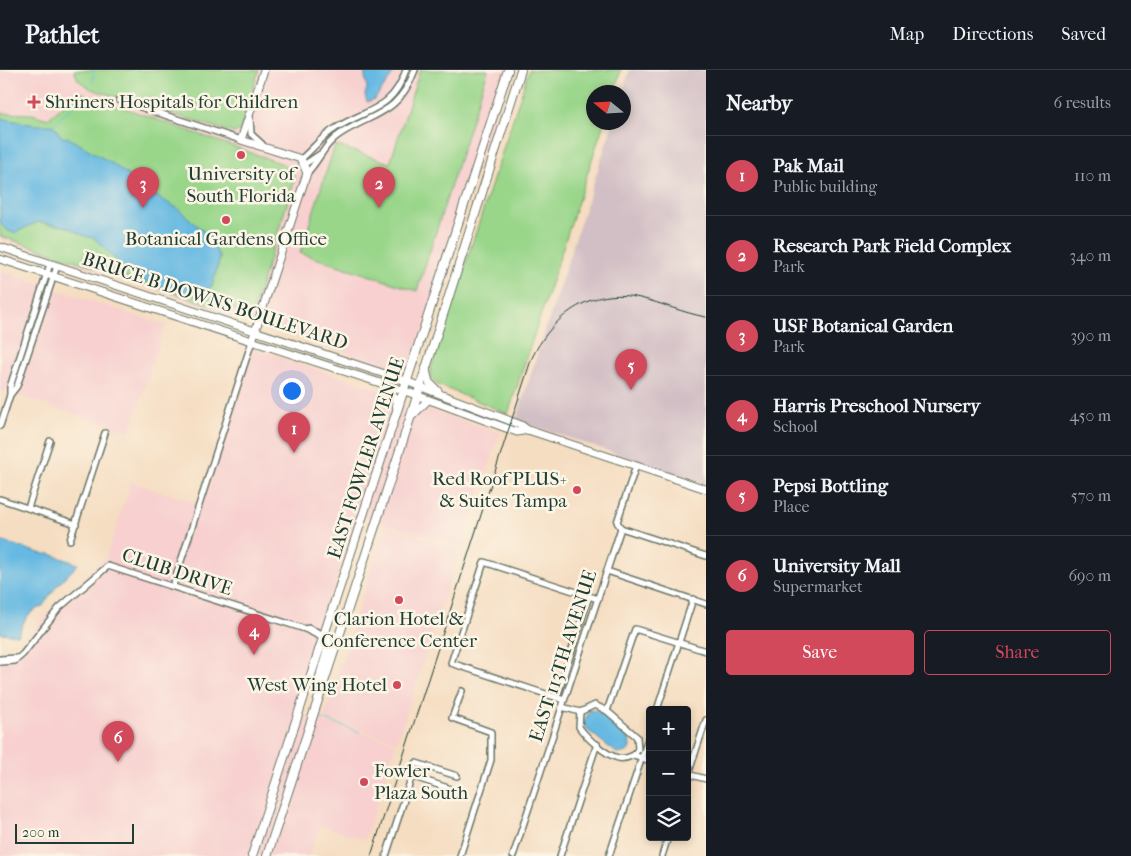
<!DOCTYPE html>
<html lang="en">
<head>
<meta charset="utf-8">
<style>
	:root { --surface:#171b24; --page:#242831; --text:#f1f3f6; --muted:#9ea1a6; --line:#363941; --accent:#d1495b }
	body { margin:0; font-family:"IM FELL French Canon",serif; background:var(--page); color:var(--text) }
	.controls { position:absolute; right:15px; bottom:15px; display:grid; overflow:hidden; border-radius:5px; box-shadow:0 2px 8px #0003 }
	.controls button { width:45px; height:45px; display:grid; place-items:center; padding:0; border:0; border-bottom:1px solid var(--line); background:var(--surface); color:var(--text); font:25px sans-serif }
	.compass { position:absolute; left:586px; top:15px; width:45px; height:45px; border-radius:50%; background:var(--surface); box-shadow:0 2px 8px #0003; rotate:288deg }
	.scale { position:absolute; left:15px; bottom:12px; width:119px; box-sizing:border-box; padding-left:5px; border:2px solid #1f3d34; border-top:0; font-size:14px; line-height:18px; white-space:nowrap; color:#1f3d34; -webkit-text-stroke:4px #fcf5e5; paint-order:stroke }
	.you { position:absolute; left:291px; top:320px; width:18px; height:18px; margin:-12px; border:4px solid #fff; border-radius:50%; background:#1a73e8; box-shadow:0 0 0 8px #1a73e833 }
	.badge { display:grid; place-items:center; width:32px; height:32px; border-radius:50%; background:var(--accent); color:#fff; font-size:16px; font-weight:700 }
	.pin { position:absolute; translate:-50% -41px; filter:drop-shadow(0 1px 2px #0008) }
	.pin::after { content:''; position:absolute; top:26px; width:18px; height:15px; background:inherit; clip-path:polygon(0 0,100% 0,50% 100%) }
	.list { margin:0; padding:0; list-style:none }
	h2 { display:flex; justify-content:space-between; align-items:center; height:65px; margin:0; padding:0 20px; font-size:21px }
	h2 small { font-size:16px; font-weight:400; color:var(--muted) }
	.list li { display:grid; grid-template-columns:32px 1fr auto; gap:15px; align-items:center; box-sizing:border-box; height:80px; padding:0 20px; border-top:1px solid var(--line) }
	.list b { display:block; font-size:19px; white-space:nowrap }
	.list p { margin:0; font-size:16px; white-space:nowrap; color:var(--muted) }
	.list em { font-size:16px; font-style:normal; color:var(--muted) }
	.actions { display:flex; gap:10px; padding:15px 20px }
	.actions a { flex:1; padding:11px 0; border:1px solid var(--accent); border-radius:5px; text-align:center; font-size:18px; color:var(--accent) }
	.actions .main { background:var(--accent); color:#fff }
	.icon { flex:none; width:28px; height:28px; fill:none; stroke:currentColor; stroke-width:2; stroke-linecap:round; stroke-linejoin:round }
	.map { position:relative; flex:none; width:706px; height:786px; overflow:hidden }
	header { display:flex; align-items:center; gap:30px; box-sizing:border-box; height:70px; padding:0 25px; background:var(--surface); border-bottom:1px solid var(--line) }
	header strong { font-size:24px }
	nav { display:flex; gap:28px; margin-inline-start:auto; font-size:18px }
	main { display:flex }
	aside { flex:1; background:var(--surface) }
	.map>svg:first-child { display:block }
</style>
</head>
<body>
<header>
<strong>Pathlet</strong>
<nav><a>Map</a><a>Directions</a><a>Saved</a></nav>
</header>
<main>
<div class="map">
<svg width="706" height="786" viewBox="0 0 706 786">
	<rect width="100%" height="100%" fill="#fcf5e5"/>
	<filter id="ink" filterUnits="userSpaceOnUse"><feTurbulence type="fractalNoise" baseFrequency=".02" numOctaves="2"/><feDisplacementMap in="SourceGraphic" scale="10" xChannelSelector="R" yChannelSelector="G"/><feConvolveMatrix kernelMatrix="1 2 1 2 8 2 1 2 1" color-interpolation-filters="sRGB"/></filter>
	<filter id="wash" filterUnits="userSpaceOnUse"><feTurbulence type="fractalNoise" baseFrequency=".0096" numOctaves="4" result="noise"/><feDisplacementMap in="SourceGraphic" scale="20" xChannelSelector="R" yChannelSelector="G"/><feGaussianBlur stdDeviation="1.12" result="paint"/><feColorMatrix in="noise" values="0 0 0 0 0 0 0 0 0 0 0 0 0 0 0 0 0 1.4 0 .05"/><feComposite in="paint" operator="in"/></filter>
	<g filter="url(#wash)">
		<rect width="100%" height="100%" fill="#f5ddc1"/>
		<!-- built -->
		<g fill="#f7d0cf">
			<path d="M0,0H509L409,303L0,169Z"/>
			<path d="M0,201L165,255L130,362L0,320Z"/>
			<path d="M253,278L372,318L389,324L392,329L426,342L428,339L500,363L462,477L358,445L294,642L396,673L365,770L320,755L309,786H0V586L20,580L41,550L67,523L106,488L131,412L202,435Z"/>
			<path d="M386,455L460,480L397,672L324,647Z"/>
		</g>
		<!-- industrial -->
		<path fill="#d2bec5" d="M630,0H706V414L516,350L613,53L624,52L622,22Z"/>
		<!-- green -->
		<g fill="#99d68a" stroke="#5c8a5f">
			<path d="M74,0H259L240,60L234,63L91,19L78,10Z"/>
			<path d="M420,0H488L417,221L300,183L335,75L390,93Z"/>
			<path d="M529,0H621L614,22H594V52L604,53L508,344L436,314L431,308V299Z"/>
			<path d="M79,22L283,94L294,105L295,109L252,244L207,234L0,166V43L32,44L48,49Z"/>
		</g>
		<!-- water -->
		<g fill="#66b9e2" stroke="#427b8b">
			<path d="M364,0H396L375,29L367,32L365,25L367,18Z"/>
			<path d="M0,48L35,55H53L63,68L67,67L113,94L154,125L177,138L209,166L220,188L212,216L206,219L202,227L190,224L185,226L182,221H176L134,208L94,168L84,166L68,157L38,152L14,163L6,160L0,152Z"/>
			<path d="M0,471L43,484H50L78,494L56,517L42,537C27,541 24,552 18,565L0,563Z"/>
			<path d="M590,640L602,642L629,663L630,678L627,682L618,684L586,659L583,653Z"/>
		</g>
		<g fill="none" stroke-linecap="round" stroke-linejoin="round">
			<!-- stream -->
			<g stroke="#66b9e2" stroke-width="1">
				<path d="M93,13L94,0"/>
				<path d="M53,55L84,25"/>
				<path d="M320,648L360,662"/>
			</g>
		</g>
	</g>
	<g filter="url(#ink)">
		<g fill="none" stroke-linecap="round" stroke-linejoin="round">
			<!-- street casing -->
			<g stroke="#6a7565" stroke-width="8">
				<g id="street">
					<path d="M119,30L241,70"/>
					<path d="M250,48L251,64L262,74"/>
					<path d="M301,89C313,79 322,66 336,58C368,38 392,41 406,0"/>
					<path d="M305,94L320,84"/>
					<path d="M307,103C319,91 325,73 340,64C375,42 398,45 415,0"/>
					<path d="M10,325L17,316L57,196"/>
					<path d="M0,356L10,325V317L50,194"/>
					<path d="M0,429L76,454"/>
					<path d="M28,438L50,371"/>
					<path d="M621,458L706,486"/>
					<path d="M70,470L105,363"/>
					<path d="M607,501L706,534"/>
					<path d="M173,516L252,271"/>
					<path d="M305,559L319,566L324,565"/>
					<path d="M0,589L17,588"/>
					<path d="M0,592L15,591L23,584L59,538L108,496L305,559L308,558L325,565"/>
					<path d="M557,627L589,526"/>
					<path d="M564,630L451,593L484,492L598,529"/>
					<path d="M562,637L580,642L595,635L607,641L637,667L638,679L634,685"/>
					<path d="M657,640L693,529"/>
					<path d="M607,641L635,559L706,581"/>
					<path d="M580,642L579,657C587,668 604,684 618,688C624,690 629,687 634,685L650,691"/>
					<path d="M687,704L706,709"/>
					<path d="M411,706L451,719"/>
					<path d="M687,708L706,650"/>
					<path d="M386,786L416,693L457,706"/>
					<path d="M460,786L491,690V662L452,648L462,621"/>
					<path d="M513,786L621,458L617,452L636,396"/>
					<path d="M560,786L597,674"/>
					<path d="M609,786L650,663"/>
					<path d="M662,786L668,767"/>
				</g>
			</g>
			<!-- secondary casing -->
			<g stroke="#6a7565" stroke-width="9">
				<g id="secondary">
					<path d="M0,177L403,310L521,355L528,360L706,419"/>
					<path d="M0,189L405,321L517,362L528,360"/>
					<path d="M252,271L307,103L301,89L241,70L264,0"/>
					<path d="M426,300L429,312L438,321"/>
					<path d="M385,316L395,328L397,339"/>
					<path d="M410,348L427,331"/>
				</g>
			</g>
			<!-- primary casing -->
			<g stroke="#6a7565" stroke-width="10">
				<g id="primary">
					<path d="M319,619C317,602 331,585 328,568L325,565"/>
					<path d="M252,786L508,0"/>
					<path d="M267,786L399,383L521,0"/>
				</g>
			</g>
			<!-- street -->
			<use href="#street" stroke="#fff" stroke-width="5"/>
			<!-- secondary -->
			<use href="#secondary" stroke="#fff" stroke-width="7"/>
			<!-- primary -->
			<use href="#primary" stroke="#fff" stroke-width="8"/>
			<!-- rail -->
			<path stroke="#1f3d34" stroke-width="1" d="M371,786L531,290C551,247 590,216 640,228C662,233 683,243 706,247"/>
		</g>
	</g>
	<!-- markers -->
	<g fill="#d1495b" stroke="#fcf5e5" stroke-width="2">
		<path d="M31.5 24.5h5v5h5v5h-5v5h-5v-5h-5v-5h5z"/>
		<circle cx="241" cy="85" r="5"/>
		<circle cx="226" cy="150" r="5"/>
		<circle cx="577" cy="420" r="5"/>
		<circle cx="399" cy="530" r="5"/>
		<circle cx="397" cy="615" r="5"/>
		<circle cx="364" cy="712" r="5"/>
	</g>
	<g text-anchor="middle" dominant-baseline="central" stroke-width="5" stroke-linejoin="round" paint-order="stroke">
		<!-- poi labels -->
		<g font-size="19" fill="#1f3d34" stroke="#fcf5e5">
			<text x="45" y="32" text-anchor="start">Shriners Hospitals for Children</text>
			<text x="241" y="104">University of<tspan x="241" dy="22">South Florida</tspan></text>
			<text x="226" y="169">Botanical Gardens Office</text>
			<text x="567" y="409" text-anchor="end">Red Roof PLUS+<tspan x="567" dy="22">&amp; Suites Tampa</tspan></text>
			<text x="399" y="549">Clarion Hotel &amp;<tspan x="399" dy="22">Conference Center</tspan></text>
			<text x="387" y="615" text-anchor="end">West Wing Hotel</text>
			<text x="374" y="701" text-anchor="start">Fowler<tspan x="374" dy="22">Plaza South</tspan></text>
		</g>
		<!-- street labels -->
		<g font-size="19" fill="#1f3d34" stroke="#fcf5e5">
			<text transform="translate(215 231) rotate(18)">BRUCE B DOWNS BOULEVARD</text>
			<text transform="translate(366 388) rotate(-72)">EAST FOWLER AVENUE</text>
			<text transform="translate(177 502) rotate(18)">CLUB DRIVE</text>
			<text transform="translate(563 586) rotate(-72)">EAST 113TH AVENUE</text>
		</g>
	</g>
</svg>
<div class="controls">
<button>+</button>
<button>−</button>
<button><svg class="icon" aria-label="layers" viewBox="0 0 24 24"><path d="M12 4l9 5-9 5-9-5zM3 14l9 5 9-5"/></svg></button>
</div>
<svg class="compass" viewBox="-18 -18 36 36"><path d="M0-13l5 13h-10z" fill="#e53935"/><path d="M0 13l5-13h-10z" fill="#9ea1a6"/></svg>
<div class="scale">200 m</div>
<div class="you"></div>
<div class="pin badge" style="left:294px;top:383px">1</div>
<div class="pin badge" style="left:379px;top:138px">2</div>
<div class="pin badge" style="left:143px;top:138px">3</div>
<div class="pin badge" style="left:254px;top:585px">4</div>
<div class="pin badge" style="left:631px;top:320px">5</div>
<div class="pin badge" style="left:118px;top:692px">6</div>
</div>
<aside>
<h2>Nearby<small>6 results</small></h2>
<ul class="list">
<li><span class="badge">1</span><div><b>Pak Mail</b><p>Public building</p></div><em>110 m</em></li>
<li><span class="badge">2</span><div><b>Research Park Field Complex</b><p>Park</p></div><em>340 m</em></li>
<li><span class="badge">3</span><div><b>USF Botanical Garden</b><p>Park</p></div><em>390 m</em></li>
<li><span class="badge">4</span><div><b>Harris Preschool Nursery</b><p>School</p></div><em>450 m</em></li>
<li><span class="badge">5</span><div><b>Pepsi Bottling</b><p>Place</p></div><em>570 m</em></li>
<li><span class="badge">6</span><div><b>University Mall</b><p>Supermarket</p></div><em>690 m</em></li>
</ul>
<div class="actions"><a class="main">Save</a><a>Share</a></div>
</aside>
</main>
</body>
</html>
